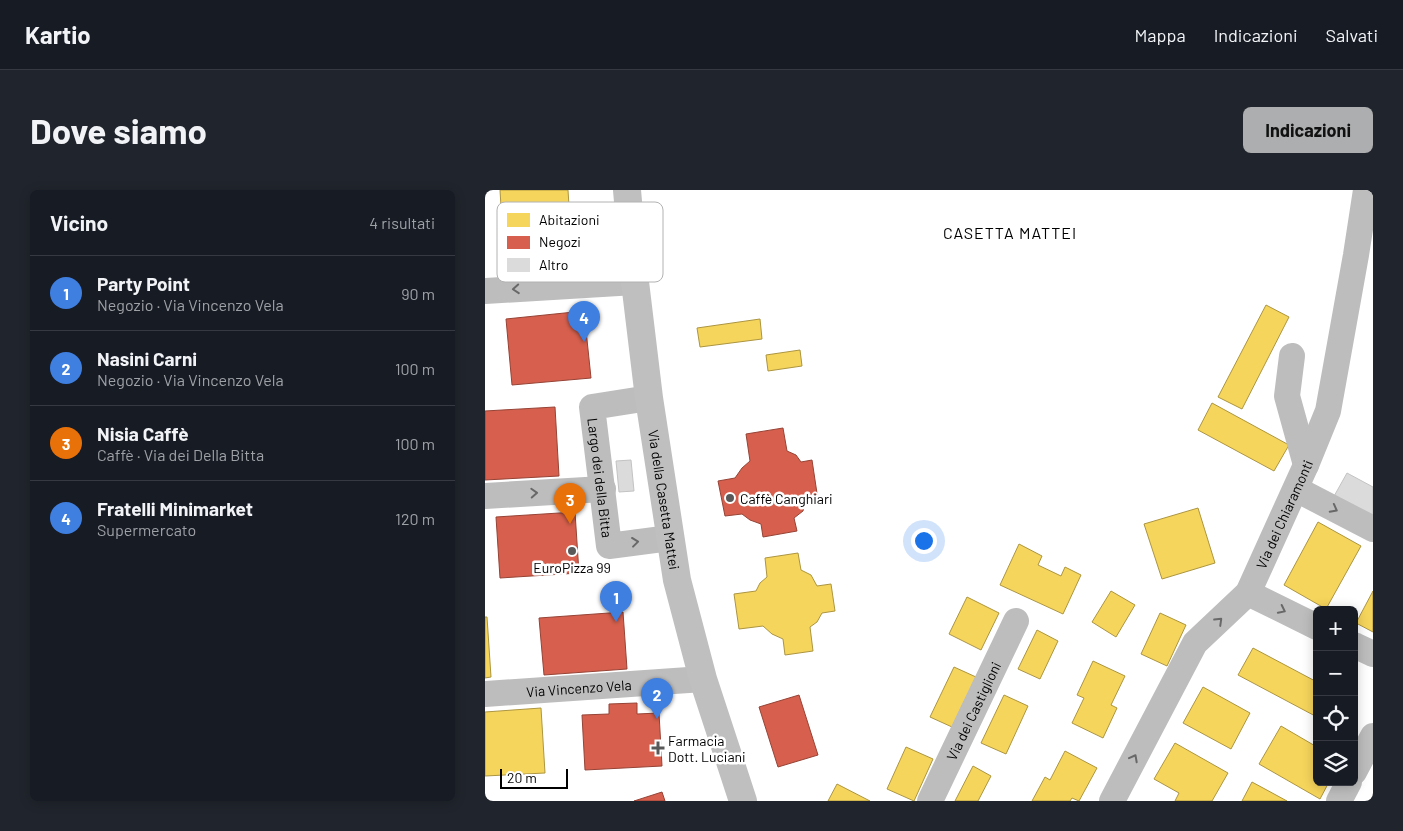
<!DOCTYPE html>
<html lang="it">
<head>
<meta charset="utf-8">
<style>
	:root { --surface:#171b24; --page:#20242c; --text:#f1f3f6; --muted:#9ea1a6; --line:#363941; --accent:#adaeaf }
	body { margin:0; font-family:Barlow,sans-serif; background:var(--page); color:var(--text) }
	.controls { position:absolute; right:15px; bottom:15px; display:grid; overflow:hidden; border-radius:8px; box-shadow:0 2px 12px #0003 }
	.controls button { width:45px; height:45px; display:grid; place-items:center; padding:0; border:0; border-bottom:1px solid var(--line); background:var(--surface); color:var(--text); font:25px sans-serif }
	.scale { position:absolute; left:15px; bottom:12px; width:68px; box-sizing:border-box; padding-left:5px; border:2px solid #000; border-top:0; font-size:14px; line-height:18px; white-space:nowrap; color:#000; -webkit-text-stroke:4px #fff; paint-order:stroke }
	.you { position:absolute; left:438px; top:350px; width:18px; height:18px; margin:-12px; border:4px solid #fff; border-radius:50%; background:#1a73e8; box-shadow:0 0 0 8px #1a73e833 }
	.badge { display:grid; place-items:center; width:32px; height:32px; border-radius:50%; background:var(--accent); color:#fff; font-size:16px; font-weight:700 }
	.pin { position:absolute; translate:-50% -41px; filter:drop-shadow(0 1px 2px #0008) }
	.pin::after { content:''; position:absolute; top:26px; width:18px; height:15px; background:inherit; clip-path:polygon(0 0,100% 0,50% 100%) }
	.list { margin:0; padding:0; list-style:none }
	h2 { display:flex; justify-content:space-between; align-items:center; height:65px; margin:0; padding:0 20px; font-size:21px }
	h2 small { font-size:16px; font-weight:400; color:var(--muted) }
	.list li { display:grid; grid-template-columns:32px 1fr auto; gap:15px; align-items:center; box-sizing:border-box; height:75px; padding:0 20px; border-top:1px solid var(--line) }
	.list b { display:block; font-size:19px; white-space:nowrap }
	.list p { margin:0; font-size:16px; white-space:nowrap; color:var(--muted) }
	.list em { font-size:16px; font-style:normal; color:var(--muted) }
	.icon { flex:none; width:28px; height:28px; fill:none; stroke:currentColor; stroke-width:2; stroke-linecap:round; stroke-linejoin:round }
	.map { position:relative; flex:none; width:888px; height:611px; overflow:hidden; border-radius:8px }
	header { display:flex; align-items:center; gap:30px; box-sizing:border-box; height:70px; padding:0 25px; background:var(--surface); border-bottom:1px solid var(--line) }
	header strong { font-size:24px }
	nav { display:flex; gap:28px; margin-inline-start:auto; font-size:18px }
	.intro { display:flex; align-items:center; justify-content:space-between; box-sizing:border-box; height:120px; padding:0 30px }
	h1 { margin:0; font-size:35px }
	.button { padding:12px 22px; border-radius:8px; background:var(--accent); color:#111; font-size:18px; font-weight:700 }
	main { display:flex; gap:30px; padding:0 30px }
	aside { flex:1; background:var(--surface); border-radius:8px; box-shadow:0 2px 12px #0003 }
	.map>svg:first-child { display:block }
</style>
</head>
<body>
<header>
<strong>Kartio</strong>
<nav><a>Mappa</a><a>Indicazioni</a><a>Salvati</a></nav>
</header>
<div class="intro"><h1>Dove siamo</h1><a class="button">Indicazioni</a></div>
<main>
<aside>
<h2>Vicino<small>4 risultati</small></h2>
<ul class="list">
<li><span class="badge" style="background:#3f7fe0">1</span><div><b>Party Point</b><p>Negozio · Via Vincenzo Vela</p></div><em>90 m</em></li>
<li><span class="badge" style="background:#3f7fe0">2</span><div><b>Nasini Carni</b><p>Negozio · Via Vincenzo Vela</p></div><em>100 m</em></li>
<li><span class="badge" style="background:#e8710a">3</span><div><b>Nisia Caffè</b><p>Caffè · Via dei Della Bitta</p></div><em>100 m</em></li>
<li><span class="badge" style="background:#3f7fe0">4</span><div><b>Fratelli Minimarket</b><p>Supermercato</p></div><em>120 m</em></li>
</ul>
</aside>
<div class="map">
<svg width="888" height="611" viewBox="0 0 888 611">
	<rect width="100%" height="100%" fill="#fff"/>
	<!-- homes -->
	<g fill="#f6d55c" stroke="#ac9540">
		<path d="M15,0H83L87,64L19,67Z"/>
		<path d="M781,115L804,127L757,219L733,207Z"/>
		<path d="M275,129L277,149L215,157L212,138Z"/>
		<path d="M315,160L317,176L283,181L281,165Z"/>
		<path d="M727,213L804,255L789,281L713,240Z"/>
		<path d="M713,318L730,373L677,389L659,334Z"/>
		<path d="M833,332L876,356L841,419L799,395Z"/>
		<path d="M534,354L557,366L553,375L576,386L580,377L596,385L578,424L515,395Z"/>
		<path d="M313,363L316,380L326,385L332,396L346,394L350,421L337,423L332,432L325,437L328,461L300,465L298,449L287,444L278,436L254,439L249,404L271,401L275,393L282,387L280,368Z"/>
		<path d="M626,401L650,415L631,447L607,432Z"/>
		<path d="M888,401V442L871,433Z"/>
		<path d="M482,407L514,423L496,460L464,444Z"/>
		<path d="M675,423L701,435L682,476L656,464Z"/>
		<path d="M0,427H2L6,487L0,488Z"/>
		<path d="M552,440L573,451L555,489L533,479Z"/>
		<path d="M768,458L832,492V527L753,485Z"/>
		<path d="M608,471L640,486L626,515L632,518L618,548L587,533L599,508L592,505Z"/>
		<path d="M469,477L491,487L467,537L445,527Z"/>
		<path d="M718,497L765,523L746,559L698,533Z"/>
		<path d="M519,505L543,516L521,564L496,553Z"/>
		<path d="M56,518L60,583L0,586V522Z"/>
		<path d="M796,536L832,557V592H844L835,609L774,574Z"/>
		<path d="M690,553L743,583L727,611H690L694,603L669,589Z"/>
		<path d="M421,557L448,569L429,611L402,599Z"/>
		<path d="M580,561L612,578L594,611L587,608L585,611H547L560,587L565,590Z"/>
		<path d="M488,576L506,586L493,611H470Z"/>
		<path d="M767,592L802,611H757Z"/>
		<path d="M352,594L385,611H343Z"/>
	</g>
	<!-- shops -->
	<g fill="#d6604d" stroke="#964336">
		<path d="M99,121L106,188L27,195L21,129Z"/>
		<path d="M70,217L74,286L0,290V221Z"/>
		<path d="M298,238L302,261L311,265L316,272L327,270L333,310L320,313L318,321L309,328L312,341L278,347L276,334L265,330L257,324L240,326L233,291L250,288L257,278L265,271L261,244Z"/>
		<path d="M90,322L94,383L15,388L11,327Z"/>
		<path d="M138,422L142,479L59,485L54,428Z"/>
		<path d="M314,505L333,565L293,577L274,517Z"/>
		<path d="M152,513V524L174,523L177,576L100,580L97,525L124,524V514Z"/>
		<path d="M177,602L180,611H149Z"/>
	</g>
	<!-- building -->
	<g fill="#dbdbdb" stroke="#c3c3c3">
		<path d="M146,270L149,301L134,302L131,271Z"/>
		<path d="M862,283L888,297V329L848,308Z"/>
	</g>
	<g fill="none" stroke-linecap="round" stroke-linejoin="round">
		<!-- street -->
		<g stroke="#bdbdbd" stroke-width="26">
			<path d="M0,101L150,92"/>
			<path d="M807,166L802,206L821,275"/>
			<path id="s1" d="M164,208L107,217L124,356L185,348"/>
			<path d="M811,299L888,339"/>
			<path d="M0,306L118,299"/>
			<path d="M763,403L832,437"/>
			<path d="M869,455L888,464"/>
			<path id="s2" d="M0,504L218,489"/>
			<path d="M869,582L888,546"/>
			<path id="s3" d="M445,611L531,431"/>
			<path id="s4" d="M627,611L710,453L763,403L821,275L843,221L871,65L881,0"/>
			<path d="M854,611L864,592"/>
		</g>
		<!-- secondary -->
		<path stroke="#bfbfbf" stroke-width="28" id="s5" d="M142,0L150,92L164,208L192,390L218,489L258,611"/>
	</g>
	<!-- one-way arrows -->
	<defs><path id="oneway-chevron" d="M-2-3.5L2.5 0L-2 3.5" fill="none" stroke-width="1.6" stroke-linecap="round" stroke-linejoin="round" transform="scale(1.25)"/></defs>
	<g stroke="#686868">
		<use href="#oneway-chevron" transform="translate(31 99) rotate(176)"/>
		<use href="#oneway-chevron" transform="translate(49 303) rotate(-3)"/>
		<use href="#oneway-chevron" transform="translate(849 319) rotate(28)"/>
		<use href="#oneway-chevron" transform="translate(150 352) rotate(-7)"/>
		<use href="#oneway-chevron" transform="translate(797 420) rotate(26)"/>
		<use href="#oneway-chevron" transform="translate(734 431) rotate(-44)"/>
		<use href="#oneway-chevron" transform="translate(649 568) rotate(-62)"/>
	</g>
	<!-- markers -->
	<g fill="#595959" stroke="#fff" stroke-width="2">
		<circle cx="245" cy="308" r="5"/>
		<circle cx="87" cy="361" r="5"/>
		<path d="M170.5 550.5h5v5h5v5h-5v5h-5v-5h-5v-5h5z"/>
	</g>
	<g text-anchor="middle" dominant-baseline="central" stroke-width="5" stroke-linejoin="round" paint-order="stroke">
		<!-- street labels -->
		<g font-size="14" fill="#000" stroke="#fff">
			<text stroke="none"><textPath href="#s1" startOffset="129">Largo dei della Bitta</textPath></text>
			<text stroke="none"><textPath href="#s5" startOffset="312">Via della Casetta Mattei</textPath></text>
			<text stroke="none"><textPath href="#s4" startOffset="338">Via dei Chiaramonti</textPath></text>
			<text stroke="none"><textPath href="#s2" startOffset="94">Via Vincenzo Vela</textPath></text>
			<text stroke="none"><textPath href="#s3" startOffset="100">Via dei Castiglioni</textPath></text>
		</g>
		<!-- poi labels -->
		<g font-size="14" fill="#000" stroke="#fff" text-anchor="start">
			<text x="255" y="308">Caffè Canghiari</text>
			<text x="87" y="377" text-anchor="middle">EuroPizza 99</text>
			<text x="183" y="550">Farmacia<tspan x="183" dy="16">Dott. Luciani</tspan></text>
		</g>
		<!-- quarter labels -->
		<g font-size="16" letter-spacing="1" fill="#000" stroke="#fff">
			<text x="525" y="42">CASETTA MATTEI</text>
		</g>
	</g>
	<!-- legend -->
	<rect x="12" y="12" width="166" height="80" rx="8" fill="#fff" stroke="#b2b2b2" stroke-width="1"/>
	<rect x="22" y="23" width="23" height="14" fill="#f6d55c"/>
	<rect x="22" y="46" width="23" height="13" fill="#d6604d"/>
	<rect x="22" y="68" width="23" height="14" fill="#dbdbdb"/>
	<g font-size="14" fill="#000">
		<text x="54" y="35">Abitazioni</text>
		<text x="54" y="57">Negozi</text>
		<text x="54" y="80">Altro</text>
	</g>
</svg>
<div class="controls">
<button>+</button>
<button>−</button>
<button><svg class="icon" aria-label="locate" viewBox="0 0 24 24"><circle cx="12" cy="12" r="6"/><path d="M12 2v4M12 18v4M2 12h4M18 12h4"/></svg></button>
<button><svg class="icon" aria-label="layers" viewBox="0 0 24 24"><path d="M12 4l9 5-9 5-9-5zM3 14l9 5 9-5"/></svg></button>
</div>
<div class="scale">20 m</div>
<div class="you"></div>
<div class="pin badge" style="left:131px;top:432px;background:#3f7fe0">1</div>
<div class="pin badge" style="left:172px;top:529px;background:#3f7fe0">2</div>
<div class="pin badge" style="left:85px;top:334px;background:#e8710a">3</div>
<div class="pin badge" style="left:99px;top:152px;background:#3f7fe0">4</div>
</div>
</main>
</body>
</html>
